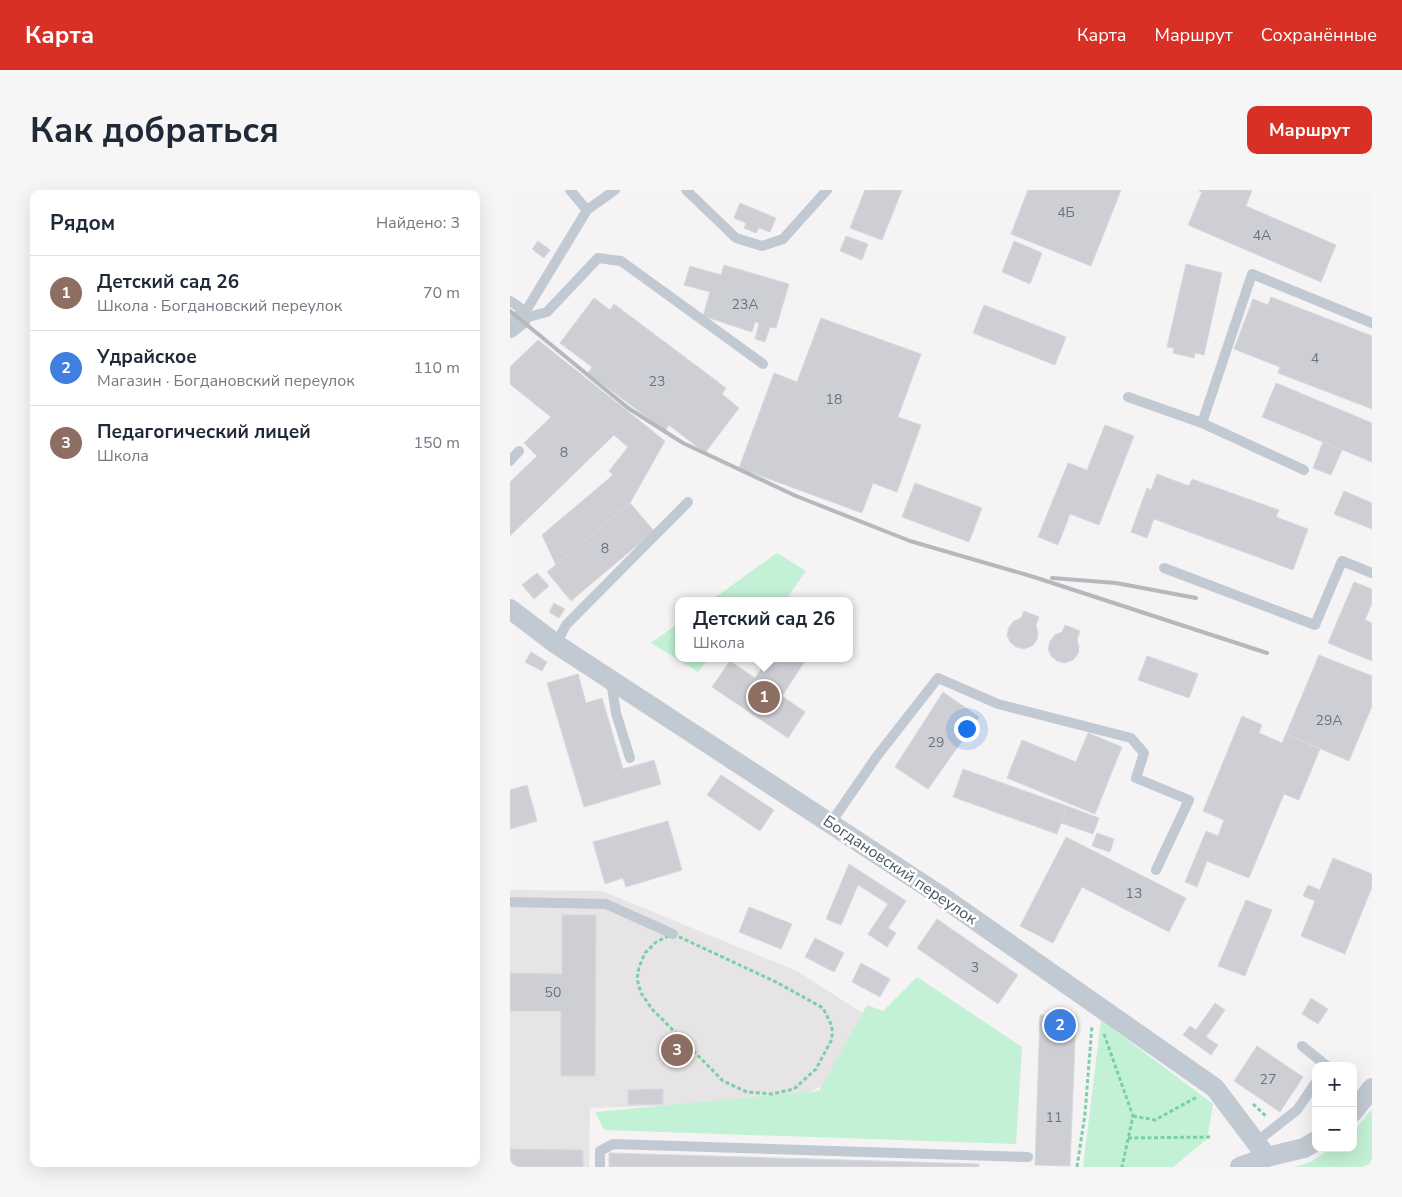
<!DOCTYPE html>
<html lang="ru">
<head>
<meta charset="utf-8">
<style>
	:root { --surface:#fff; --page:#f6f6f7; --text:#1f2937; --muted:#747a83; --line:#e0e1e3; --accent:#d93025 }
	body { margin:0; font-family:"Nunito Sans",sans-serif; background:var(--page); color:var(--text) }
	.controls { position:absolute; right:15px; bottom:15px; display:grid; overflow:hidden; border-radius:10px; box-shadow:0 5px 20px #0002 }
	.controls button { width:45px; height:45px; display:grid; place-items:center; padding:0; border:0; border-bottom:1px solid var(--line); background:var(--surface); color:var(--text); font:25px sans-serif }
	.you { position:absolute; left:456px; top:538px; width:18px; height:18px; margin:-12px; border:4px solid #fff; border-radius:50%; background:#1a73e8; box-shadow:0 0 0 8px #1a73e833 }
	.badge { display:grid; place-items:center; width:32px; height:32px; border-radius:50%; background:var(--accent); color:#fff; font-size:16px; font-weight:700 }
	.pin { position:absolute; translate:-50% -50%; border:2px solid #fff; box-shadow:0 1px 5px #0006 }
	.popup { position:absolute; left:165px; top:407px; width:178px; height:65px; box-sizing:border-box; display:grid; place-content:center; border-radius:10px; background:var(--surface); filter:drop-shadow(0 1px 4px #0005); font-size:16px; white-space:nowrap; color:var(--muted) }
	.popup b { font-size:19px; color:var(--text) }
	.popup::after { content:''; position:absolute; left:50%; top:100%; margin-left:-10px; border:10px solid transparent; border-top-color:var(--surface) }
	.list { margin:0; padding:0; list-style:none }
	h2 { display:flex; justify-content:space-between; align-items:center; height:65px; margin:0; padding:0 20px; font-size:21px }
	h2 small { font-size:16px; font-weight:400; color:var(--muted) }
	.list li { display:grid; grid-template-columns:32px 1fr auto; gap:15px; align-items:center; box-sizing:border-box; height:75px; padding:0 20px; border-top:1px solid var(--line) }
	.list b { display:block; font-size:19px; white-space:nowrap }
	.list p { margin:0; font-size:16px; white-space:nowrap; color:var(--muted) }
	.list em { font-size:16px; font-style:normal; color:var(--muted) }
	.map { position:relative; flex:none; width:862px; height:977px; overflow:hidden; border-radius:10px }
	header { display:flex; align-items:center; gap:30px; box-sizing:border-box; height:70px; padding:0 25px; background:var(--accent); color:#fff }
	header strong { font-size:24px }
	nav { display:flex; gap:28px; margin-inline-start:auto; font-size:18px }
	.intro { display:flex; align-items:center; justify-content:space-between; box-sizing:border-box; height:120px; padding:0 30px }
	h1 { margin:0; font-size:35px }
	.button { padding:12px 22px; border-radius:10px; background:var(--accent); color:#fff; font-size:18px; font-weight:700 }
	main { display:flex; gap:30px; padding:0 30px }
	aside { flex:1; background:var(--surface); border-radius:10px; box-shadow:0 5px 20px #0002 }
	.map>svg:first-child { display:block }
</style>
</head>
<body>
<header>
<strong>Карта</strong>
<nav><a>Карта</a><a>Маршрут</a><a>Сохранённые</a></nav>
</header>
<div class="intro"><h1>Как добраться</h1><a class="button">Маршрут</a></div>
<main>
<aside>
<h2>Рядом<small>Найдено: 3</small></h2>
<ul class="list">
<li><span class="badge" style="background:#8d6e63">1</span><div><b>Детский сад 26</b><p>Школа · Богдановский переулок</p></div><em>70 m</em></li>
<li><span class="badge" style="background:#3f7fe0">2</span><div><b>Удрайское</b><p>Магазин · Богдановский переулок</p></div><em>110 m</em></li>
<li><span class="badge" style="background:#8d6e63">3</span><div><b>Педагогический лицей</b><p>Школа</p></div><em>150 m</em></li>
</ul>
</aside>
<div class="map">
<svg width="862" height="977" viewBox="0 0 862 977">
	<rect width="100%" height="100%" fill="#f5f3f3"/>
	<!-- education -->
	<path fill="#e6e4e5" d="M0,700L92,701L287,781L354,824L314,895L278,912L80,918L79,977H0Z"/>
	<!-- green -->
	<g fill="#c3f1d5">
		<path d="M267,363L296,381L275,411H200Z"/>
		<path d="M169,433V468H199L188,482L141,453Z"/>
		<path d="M407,787L512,857L506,954L94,940L85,922L309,901L357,815L373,821Z"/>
		<path d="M591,830L703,914L697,949L663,977H573Z"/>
		<path d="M862,919V977H785L801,972L821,958H843V942Z"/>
	</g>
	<!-- building -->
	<g fill="#cdcfd5" stroke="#d7d9de">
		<path d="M355,0H392L372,50L340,38Z"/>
		<path d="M518,0H611L581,76L501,44Z"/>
		<path d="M688,0H742L736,16L826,55L811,92L678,35L692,2Z"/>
		<path d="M230,13L266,28L260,42L249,38L246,43L234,38L236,33L224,28Z"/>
		<path d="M336,46L358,54L352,70L330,61Z"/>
		<path d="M28,51L40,60L34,68L22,59Z"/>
		<path d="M504,51L532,63L520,94L492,82Z"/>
		<path d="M676,74L712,83L694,165L685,163L684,168L663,163L664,158L657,157Z"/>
		<path d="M214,75L279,94L266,138L260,137L255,152L245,149L249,133L245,132L242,142L193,126L200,102L174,95L180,76L211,85Z"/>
		<path d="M761,107L862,146V219L768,183L770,177L724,159L743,109L758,115Z"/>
		<path d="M84,108L100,120L104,114L216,198L212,204L229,218L195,263L159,235L155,241L78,183L82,177L50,153Z"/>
		<path d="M474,115L556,147L545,175L463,143Z"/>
		<path d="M311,128L411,164L388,227L411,235L387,302L363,293L352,323L229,278L264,183L287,192Z"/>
		<path d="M28,150L155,251L120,313L46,375L32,345L103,285L99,281L118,257L104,245L0,346V292L27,266L14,253L41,227L0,194V177Z"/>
		<path d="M766,193L862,233V272L752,227Z"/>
		<path d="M595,235L624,246L589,335L560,324L548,355L528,347L558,273L577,280Z"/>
		<path d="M813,252L832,260L821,285L803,278Z"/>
		<path d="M647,284L679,296L682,289L769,320L766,327L798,339L783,380L644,329L637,348L621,342L637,298L641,300Z"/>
		<path d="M405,293L472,318L459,352L392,327Z"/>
		<path d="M834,301L862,313V339L824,324Z"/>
		<path d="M120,313L144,341L61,411L37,382Z"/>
		<path d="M27,383L39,396L24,409L12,395Z"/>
		<path d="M844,392L862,399V413L855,430L862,433V471L818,453Z"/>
		<path d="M44,413L55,419L49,428L39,422Z"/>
		<path d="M514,421L529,427L526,436L528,442L527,450L522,456L514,459L506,457L500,452L497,445L499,437L504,431L511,428Z"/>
		<path d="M555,435L570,441L567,450L569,456L568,464L563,470L555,473L547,471L541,466L538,459L540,451L545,445L552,442Z"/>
		<path d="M21,462L37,472L32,481L15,472Z"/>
		<path d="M809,465L862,486V516L839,571L776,544Z"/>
		<path d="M637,466L688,484L679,508L628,490Z"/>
		<path d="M258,468H297L272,506L295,522L278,548L202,497L220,471L245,488Z"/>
		<path d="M68,484L76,513L92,508L113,579L144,570L151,594L74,617L37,493Z"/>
		<path d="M433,502L469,527L418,599L385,577Z"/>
		<path d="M732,526L752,535L749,543L772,553L776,544L810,559L789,610L774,604L739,688L697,671L687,697L675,692L696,641L708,646L714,630L693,621Z"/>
		<path d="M578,543L612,557L585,624L497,588L512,550L566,572Z"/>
		<path d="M453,579L557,616L547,644L443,607Z"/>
		<path d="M211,585L264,620L250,641L197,605Z"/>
		<path d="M17,595L27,631L0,639V600Z"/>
		<path d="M557,616L589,628L583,644L551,633Z"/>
		<path d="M158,631L172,680L116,697L113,688L95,694L83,652Z"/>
		<path d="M587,643L604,649L600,662L582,656Z"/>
		<path d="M556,647L676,708L659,742L572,697L543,753L510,736Z"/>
		<path d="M823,668L862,684V697L835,764L791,746L805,711L793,706L798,695L810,700Z"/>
		<path d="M339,674L396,711L378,738L386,743L377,757L358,744L378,714L348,695L331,735L316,729Z"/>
		<path d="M736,710L762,720L735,786L708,776Z"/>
		<path d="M239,717L282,734L271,759L229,742Z"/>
		<path d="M52,725H86L85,886H51V821H0V783L52,784Z"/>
		<path d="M427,729L508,785L488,814L407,758Z"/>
		<path d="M305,748L334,763L324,782L295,767Z"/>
		<path d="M351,773L380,789L370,807L342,792Z"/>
		<path d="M801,808L818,819L808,834L792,824Z"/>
		<path d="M705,813L715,820L696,847L708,855L701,865L673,845L680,836L686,840Z"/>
		<path d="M530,825L566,826L560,976L525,975Z"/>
		<path d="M747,856L793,887L770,922L724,891Z"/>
		<path d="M153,899V914L118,915V900Z"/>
		<path d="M0,959L73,960V977H0Z"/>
		<path d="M99,963L469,974V977H99Z"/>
	</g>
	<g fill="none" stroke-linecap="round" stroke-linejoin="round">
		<!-- path -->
		<g stroke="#7ad0a6" stroke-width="3" stroke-dasharray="4 2.5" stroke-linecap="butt">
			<path d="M163,744L268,793L313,818L322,836V849L306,879L284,899L262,904L237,902L213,891L142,819L131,803L127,789L129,777L135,763L146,752Z"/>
			<path d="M594,844L623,926L612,977"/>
			<path d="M743,914L757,927"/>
			<path d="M623,926L645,930L687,907"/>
			<path d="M618,948L700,947"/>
			<path d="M567,977L575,924L582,835"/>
		</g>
		<!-- lane -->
		<g stroke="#c1cad2" stroke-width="10">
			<path d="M60,0L77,20"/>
			<path d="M176,0L226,48L252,56L273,49L317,0"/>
			<path d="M0,111L15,121"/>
			<path d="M11,129L37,122L88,68L111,71L253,174"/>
			<path d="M11,129L77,20L105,0"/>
			<path d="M618,207L692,233L794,280"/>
			<path d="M692,233L742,84L862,133"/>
			<path d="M0,271L9,261"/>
			<path d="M654,378L805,435L832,371L862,383"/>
			<path d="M46,454L56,435L178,312"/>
			<path d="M101,491L106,523L120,568"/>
			<path d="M320,634L367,566L428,488L488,514L621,548L634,563L626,588L679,610L646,680"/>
			<path d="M0,712L96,714L163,744"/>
			<path d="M792,856L817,876"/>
			<path d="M746,952L787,920L806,892"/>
			<path d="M90,977V961L103,954L518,967"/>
		</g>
		<!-- street -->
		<g stroke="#c1cad2" stroke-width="20">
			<path d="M0,138L11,129"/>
			<path d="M0,419L46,454L428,704L705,898L757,967"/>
			<path d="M843,922L862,898"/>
			<path d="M730,977L757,967L794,958L806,951"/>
		</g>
		<!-- rail -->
		<g stroke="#b5b8bd" stroke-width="4">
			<path d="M0,121L118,218L173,253L286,306L400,351L524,387L757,463"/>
			<path d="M542,388L606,393L686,408"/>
		</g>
	</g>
	<g text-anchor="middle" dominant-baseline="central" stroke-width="5" stroke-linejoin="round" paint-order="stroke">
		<!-- number labels -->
		<g font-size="14" fill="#6b747e">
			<text x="556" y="22">4Б</text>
			<text x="752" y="45">4А</text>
			<text x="235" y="114">23А</text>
			<text x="805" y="168">4</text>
			<text x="147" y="191">23</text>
			<text x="324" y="209">18</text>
			<text x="54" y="262">8</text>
			<text x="95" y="358">8</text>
			<text x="819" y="530">29А</text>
			<text x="426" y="552">29</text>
			<text x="624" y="703">13</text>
			<text x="465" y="777">3</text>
			<text x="43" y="802">50</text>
			<text x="758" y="889">27</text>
			<text x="544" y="927">11</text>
		</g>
		<!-- street labels -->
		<g font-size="16" fill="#4a5661" stroke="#fff">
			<text transform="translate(390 680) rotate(34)">Богдановский переулок</text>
		</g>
	</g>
</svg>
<div class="controls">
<button>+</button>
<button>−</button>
</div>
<div class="you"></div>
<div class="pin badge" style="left:254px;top:507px;background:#8d6e63">1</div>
<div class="popup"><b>Детский сад 26</b>Школа</div>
<div class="pin badge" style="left:550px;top:835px;background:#3f7fe0">2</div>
<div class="pin badge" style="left:167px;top:860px;background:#8d6e63">3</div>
</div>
</main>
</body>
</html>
